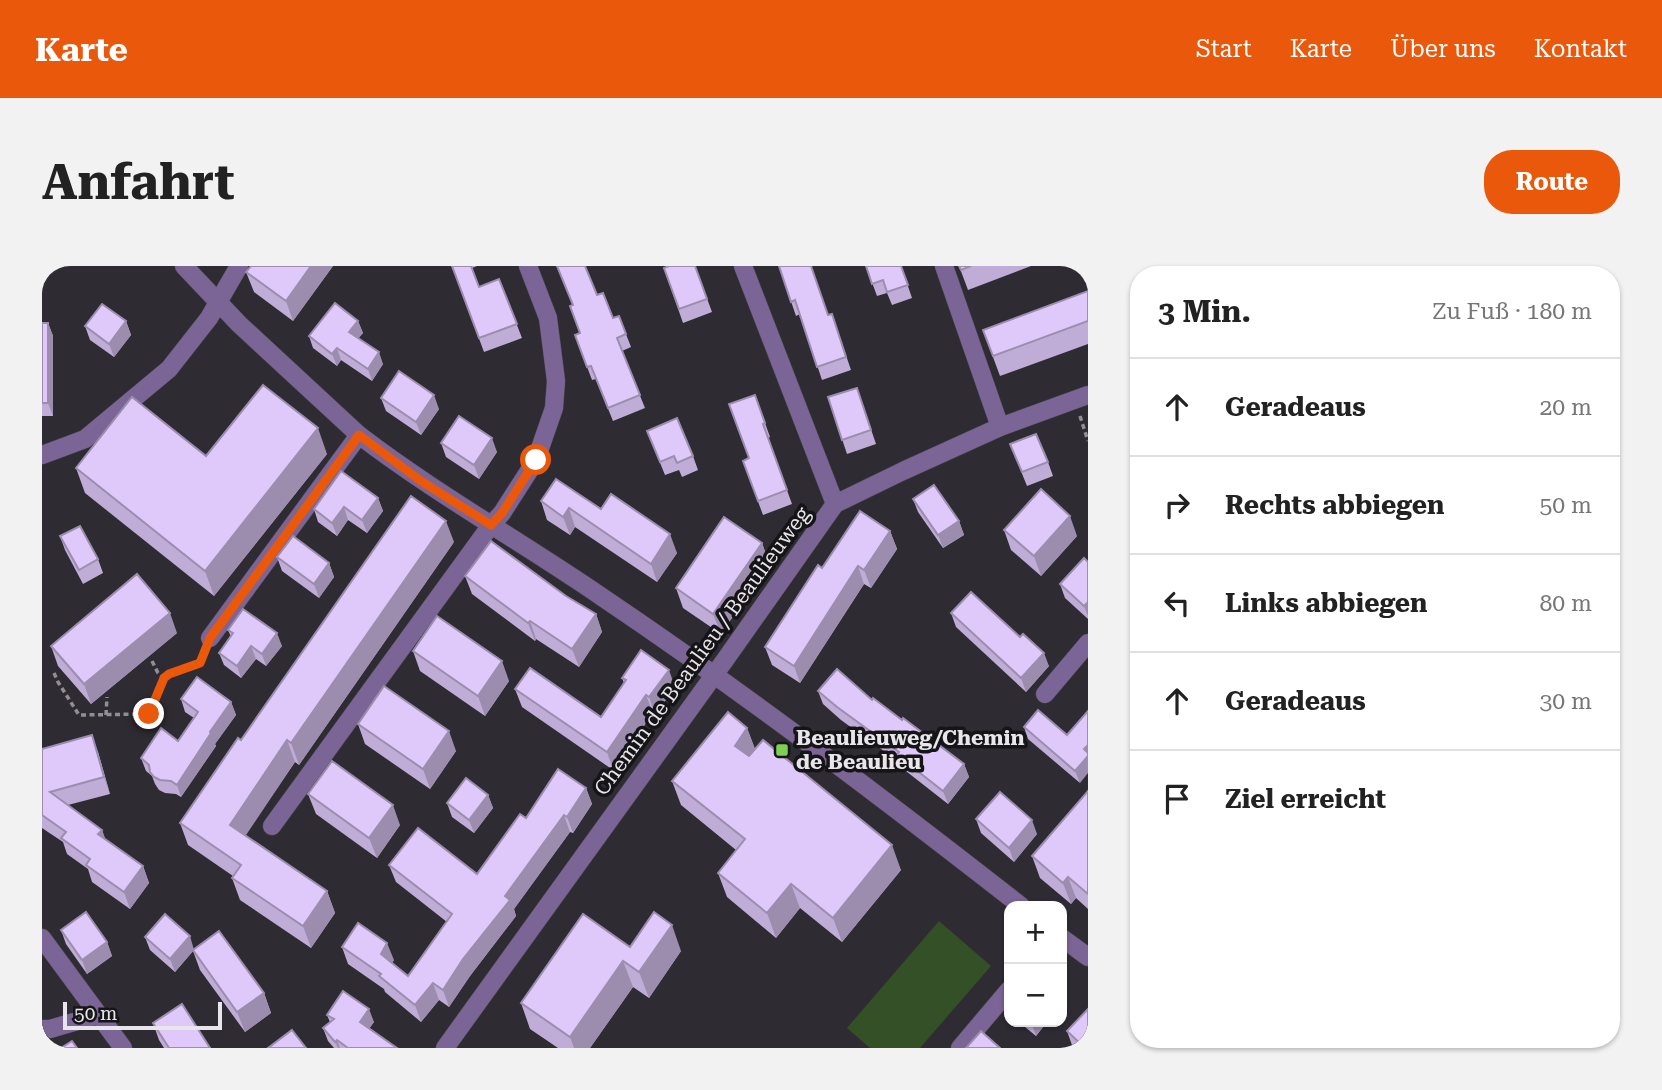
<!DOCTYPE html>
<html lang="de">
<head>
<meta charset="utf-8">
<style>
	:root { --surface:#fff; --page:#f2f2f2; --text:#222; --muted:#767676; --line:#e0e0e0; --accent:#ea580c }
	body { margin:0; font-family:"Roboto Serif",serif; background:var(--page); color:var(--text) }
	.controls { position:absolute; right:21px; bottom:21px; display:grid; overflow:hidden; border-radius:14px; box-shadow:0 2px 5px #0004 }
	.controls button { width:63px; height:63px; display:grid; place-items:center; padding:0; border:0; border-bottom:2px solid var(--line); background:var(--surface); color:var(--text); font:35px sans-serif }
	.scale { position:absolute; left:21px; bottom:18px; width:159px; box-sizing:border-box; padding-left:7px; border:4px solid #e8e6eb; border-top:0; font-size:19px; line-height:24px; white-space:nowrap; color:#e8e6eb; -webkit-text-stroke:5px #151417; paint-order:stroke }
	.stop { position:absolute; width:21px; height:21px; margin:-16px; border:5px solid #ea580c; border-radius:50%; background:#fff }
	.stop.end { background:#ea580c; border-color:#fff; box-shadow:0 2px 7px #0008 }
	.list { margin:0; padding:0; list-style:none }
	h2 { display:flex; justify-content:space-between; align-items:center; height:91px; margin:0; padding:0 28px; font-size:30px }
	h2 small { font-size:23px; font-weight:400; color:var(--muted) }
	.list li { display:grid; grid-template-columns:46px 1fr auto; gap:21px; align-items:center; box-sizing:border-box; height:98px; padding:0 28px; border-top:2px solid var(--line) }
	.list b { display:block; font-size:26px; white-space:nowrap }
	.list em { font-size:23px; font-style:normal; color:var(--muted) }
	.icon { flex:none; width:38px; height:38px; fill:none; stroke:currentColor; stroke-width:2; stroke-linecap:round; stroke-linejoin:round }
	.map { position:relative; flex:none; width:1046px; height:782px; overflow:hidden; border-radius:28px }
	header { display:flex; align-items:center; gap:42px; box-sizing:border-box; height:98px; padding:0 35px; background:var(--accent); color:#fff }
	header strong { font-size:33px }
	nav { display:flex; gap:38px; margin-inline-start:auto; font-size:24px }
	.intro { display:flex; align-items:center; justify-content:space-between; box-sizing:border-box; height:168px; padding:0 42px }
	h1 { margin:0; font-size:49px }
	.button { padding:18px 32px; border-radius:28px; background:var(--accent); color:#fff; font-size:24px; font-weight:700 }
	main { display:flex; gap:42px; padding:0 42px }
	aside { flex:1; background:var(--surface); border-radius:28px; box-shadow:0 2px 5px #0004 }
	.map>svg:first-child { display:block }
</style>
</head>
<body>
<header>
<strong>Karte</strong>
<nav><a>Start</a><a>Karte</a><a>Über uns</a><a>Kontakt</a></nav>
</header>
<div class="intro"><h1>Anfahrt</h1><a class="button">Route</a></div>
<main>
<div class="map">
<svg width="1046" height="782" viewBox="0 0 1046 782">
	<rect width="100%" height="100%" fill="#2e2b32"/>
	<!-- green -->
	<path fill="#345027" d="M897,655L949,700L878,782H828L805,762Z"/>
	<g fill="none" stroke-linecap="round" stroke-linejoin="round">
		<!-- minor casing -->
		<g stroke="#4c4950" stroke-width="19">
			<g id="minor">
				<path d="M142,0L197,58L317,169C394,228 480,276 560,331C704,428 842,533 979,640"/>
				<path d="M701,0L793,238"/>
				<path d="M902,0L958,161"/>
				<path d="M0,189L43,173L127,103L167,52L197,0"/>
				<path d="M168,372L317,169"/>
				<path d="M1003,428L1046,377"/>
				<path d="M230,560L449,259L460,247L494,194L512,142L514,115L506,52L486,0"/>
				<path d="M0,672L81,782"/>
				<path d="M1020,672L1046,691"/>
				<path d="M0,763H8L56,749"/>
				<path d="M403,782L683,394L793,238L861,205L958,161L1046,129"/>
				<path d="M918,782L967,724"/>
			</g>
		</g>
		<!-- path -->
		<g stroke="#918f95" stroke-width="3.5" stroke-dasharray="5 3.5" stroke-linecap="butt">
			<path d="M1038,150L1046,175"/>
			<path d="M110,395L116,407L122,412"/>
			<path d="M12,407L16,416L37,449L107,448L122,412L126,408L158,397L161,390"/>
			<path d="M64,449L65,431"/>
		</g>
		<!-- minor -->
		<use href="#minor" stroke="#7b6496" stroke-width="18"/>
	</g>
	<!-- wall -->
	<g fill="#c0add7">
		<path d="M291,0L251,55L212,26L204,6Z"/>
		<path d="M410,0H435L430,2L437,21L457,13L480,72L442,86Z"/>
		<path d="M653,0L670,46L641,57L622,2Z"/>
		<path d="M737,0L786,49L790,48L809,104L780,114L758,48L754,50Z"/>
		<path d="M824,0H859L870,32L850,39L845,27L835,30Z"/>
		<path d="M917,0H989L926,24Z"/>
		<path d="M1046,25V78L958,110L941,64Z"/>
		<path d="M555,29L571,52L577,50L589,81L580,85L603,142L571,155L554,113L550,114L533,69L538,67L530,39Z"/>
		<path d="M84,55L89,69L72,91L48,74L43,60Z"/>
		<path d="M316,55L321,67L316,72L341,98L330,115L299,94L295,100L271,82L267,70Z"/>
		<path d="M0,57H6L11,70V150H0Z"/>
		<path d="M815,122L834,178L805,188L786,131Z"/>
		<path d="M713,129L728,171L726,172L750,238L721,249L701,195L707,192Z"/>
		<path d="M339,132L397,143L379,169L344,145Z"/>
		<path d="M605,165L651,190L656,204L640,211L637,204L623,209Z"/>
		<path d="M399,177L455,186L437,213L404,191Z"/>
		<path d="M968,178L1006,196L1011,210L985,220Z"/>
		<path d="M285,188L172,330L43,227L34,202Z"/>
		<path d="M336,232L341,245L325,267L306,254L295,270L276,256L272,243Z"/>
		<path d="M871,233L917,255L922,269L901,282L876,246Z"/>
		<path d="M499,235L559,243L635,287L615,316L533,261L528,269L505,254Z"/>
		<path d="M962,264L1035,270L999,310L969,284Z"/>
		<path d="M848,265L855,283L829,322L822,318L758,417L730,399L723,381L780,302Z"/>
		<path d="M18,270L56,293L61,307L41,318L23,284Z"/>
		<path d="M412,276L257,499L253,496L203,569L285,625L293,647L269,682L198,634L190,612L191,610L146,579L138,557L199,474Z"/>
		<path d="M720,277L727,297L679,368L641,342L634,322Z"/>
		<path d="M235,291L287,297L292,311L277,332L240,305Z"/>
		<path d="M1046,296V353L1023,332L1018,318Z"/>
		<path d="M423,310L524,330L554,348L560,366L537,401L494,373L493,375L430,328Z"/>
		<path d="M909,347L1007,400L984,426L914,361Z"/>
		<path d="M186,364L240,380L224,400L214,393L199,412L182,399L177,387L189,371Z"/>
		<path d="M135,367L49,438L16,400L9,380Z"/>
		<path d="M371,385L467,415L443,450L378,405Z"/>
		<path d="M580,412L633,421L613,449L611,447L571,504L480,441L473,423L559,451L582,417Z"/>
		<path d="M776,425L830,434L922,498L927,511L906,538L860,502L857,496L799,454L781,438Z"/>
		<path d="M139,433L189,436L194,449L173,478L174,480L139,531L134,528L123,527L117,524L113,518L110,510L104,505L99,492L136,475L152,452L143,446Z"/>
		<path d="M316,458L414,485L388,523L323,478Z"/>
		<path d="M982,461L1025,469L1038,517L986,473Z"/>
		<path d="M705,462L713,483L859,604L800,676L758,642L734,672L685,631L676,607L694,584L639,539L630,515Z"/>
		<path d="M0,483L56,486L68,528L26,539L60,564L63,573L101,600L107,617L88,643L50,616L46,603L25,588L21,576L0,562Z"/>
		<path d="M544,522L550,538L531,567L528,566L472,643L474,650L428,710L407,741L397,734L379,756L343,726L342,723L306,698L300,681L352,694L350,697L366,710L405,656L354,616L347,599L435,608L484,552Z"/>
		<path d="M1046,525V643L1034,632L1029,638L998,612L990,590Z"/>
		<path d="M266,528L358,559L335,592L274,548Z"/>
		<path d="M446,529L451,542L432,567L410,551L405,537Z"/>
		<path d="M934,553L995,568L972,596L939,567Z"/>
		<path d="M19,664L65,676L70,690L45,708L24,678Z"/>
		<path d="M103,671L152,683L222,727L229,747L203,766L158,704L151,685L133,706L108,684Z"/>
		<path d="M588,681L639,685L607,732L591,721L548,782H516L488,763L479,737Z"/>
		<path d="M285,749L332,756L327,762L355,782H292L286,775L281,762L288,756Z"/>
		<path d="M977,756H1005L994,770Z"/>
		<path d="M111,757L168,782H122L117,774Z"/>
		<path d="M1025,765L1046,782H1031Z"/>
	</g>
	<!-- shaded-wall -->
	<g fill="#9c8daf">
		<path d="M269,0H291L251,55L244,35Z"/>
		<path d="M84,55L89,69L72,91L67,78Z"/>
		<path d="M316,55L321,67L312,78L307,66Z"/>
		<path d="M6,57L11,70V150L6,137Z"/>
		<path d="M295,82L299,94L295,100L290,88Z"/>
		<path d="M337,86L341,98L330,115L326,103Z"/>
		<path d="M392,129L397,143L379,169L374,156Z"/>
		<path d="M276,162L285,188L172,330L163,305Z"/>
		<path d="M450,172L455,186L437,213L432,199Z"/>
		<path d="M336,232L341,245L325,267L320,254Z"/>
		<path d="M302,241L306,254L295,270L290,257Z"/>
		<path d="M527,242L533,261L528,269L521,251Z"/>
		<path d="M1028,250L1035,270L999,310L992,290Z"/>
		<path d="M404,255L412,276L257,499L249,477Z"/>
		<path d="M917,255L922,269L901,282L896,269Z"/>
		<path d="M848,265L855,283L829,322L822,304Z"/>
		<path d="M628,268L635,287L615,316L609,298Z"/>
		<path d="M720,277L727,297L679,368L671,348Z"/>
		<path d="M287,297L292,311L277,332L272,318Z"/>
		<path d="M816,300L822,318L758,417L752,400Z"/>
		<path d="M1046,336V350L1042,340Z"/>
		<path d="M128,347L135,367L49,438L42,418Z"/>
		<path d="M554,348L560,366L537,401L530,383Z"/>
		<path d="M488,355L494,373L493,375L486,357Z"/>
		<path d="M235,367L240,380L224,400L220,388Z"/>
		<path d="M209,380L214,393L199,412L195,400Z"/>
		<path d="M1002,387L1007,400L984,426L979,412Z"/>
		<path d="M460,395L467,415L443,450L436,430Z"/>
		<path d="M627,404L633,421L613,449L607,431Z"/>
		<path d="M604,429L611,447L571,504L565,486Z"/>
		<path d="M189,436L194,449L173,478L174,480L139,531L135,519L168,466Z"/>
		<path d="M705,462L714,486L702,505L693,480Z"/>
		<path d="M407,465L414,485L388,523L381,503Z"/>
		<path d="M50,469L56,486L68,528L62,511Z"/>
		<path d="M245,474L253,496L196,581L188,559Z"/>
		<path d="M1046,479V507L1038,517L1033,505L1042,483Z"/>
		<path d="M922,498L927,511L906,538L901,525Z"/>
		<path d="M544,522L550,538L531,567L525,551Z"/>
		<path d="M446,529L451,542L432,567L427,554Z"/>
		<path d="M351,539L358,559L335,592L327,572Z"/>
		<path d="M522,549L528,566L472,643L474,650L428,710L407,741L401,724L463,630Z"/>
		<path d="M990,554L995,568L972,596L967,582Z"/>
		<path d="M60,564L66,580L56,568Z"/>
		<path d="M850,579L859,604L800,676L791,652Z"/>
		<path d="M101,600L107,617L88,643L82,626Z"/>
		<path d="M1026,611L1034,632L1029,638L1021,617Z"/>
		<path d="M749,618L758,642L734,672L725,647Z"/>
		<path d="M285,625L293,647L269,682L261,660Z"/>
		<path d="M630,659L639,685L607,732L597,706Z"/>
		<path d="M148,670L152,684L133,706L128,693Z"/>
		<path d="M65,676L70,690L45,708L40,694Z"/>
		<path d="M345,677L352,694L345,704L339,688Z"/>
		<path d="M581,695L591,721L548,782H532L528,771Z"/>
		<path d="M391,717L397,734L379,756L373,739Z"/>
		<path d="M222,727L229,747L203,766L195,746Z"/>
		<path d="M327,743L332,756L323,769L318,756Z"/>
		<path d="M989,756H1005L994,770Z"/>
		<path d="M295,774L298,782H296L293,776Z"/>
	</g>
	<!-- building -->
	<g fill="#dfc9fa" stroke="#9c8daf" stroke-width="2">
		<path d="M209,0H269L244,35L204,6Z"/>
		<path d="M410,0H429L437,21L457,13L475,58L437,72Z"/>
		<path d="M515,0H543L555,29L561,27L571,52L577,50L584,68L575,72L598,129L566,142L549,100L545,101L533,69L538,67L528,40L531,39Z"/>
		<path d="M627,0H653L665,33L637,43L622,2Z"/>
		<path d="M737,0H769L786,49L790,48L804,91L775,101L753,34L749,36Z"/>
		<path d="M824,0H859L866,19L845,26L841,14L830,18Z"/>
		<path d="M917,0H929L919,4Z"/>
		<path d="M1046,25V55L951,90L941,64Z"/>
		<path d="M293,37L316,55L307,66L337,86L326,103L295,82L290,88L267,70Z"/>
		<path d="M60,38L84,55L67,78L43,60Z"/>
		<rect x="0" y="57" width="6" height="80"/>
		<path d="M357,105L392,129L374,156L339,132Z"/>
		<path d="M221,119L276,162L163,305L34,202L90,131L164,190Z"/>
		<path d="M815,122L829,164L800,174L786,131Z"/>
		<path d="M713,129L723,157L721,158L745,224L716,235L701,195L707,192L687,138Z"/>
		<path d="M417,150L450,172L432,199L399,177Z"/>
		<path d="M635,152L651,190L635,197L632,190L618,196L605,165Z"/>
		<path d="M994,168L1006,196L980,206L968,178Z"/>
		<path d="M299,205L336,232L320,254L302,241L290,257L272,243Z"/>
		<path d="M514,213L559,243L569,228L628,268L609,298L527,242L521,251L499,235Z"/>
		<path d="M892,219L917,255L896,269L871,233Z"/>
		<path d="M999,223L1028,250L992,290L962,264Z"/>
		<path d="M369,230L404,255L249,477L245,474L188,559L285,625L261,660L190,612L199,599L138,557L196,472L199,474Z"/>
		<path d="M818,245L848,265L822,304L816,300L752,400L723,381L776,299L780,302Z"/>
		<path d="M682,251L720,277L671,348L634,322Z"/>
		<path d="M38,260L56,293L37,304L18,270Z"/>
		<path d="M251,270L287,297L272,318L235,291Z"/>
		<path d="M449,275L524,330L554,348L530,383L488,355L486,357L423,310Z"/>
		<path d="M1042,292L1046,296V336L1042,340L1018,318Z"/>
		<path d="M95,308L128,347L42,418L9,380Z"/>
		<path d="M929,326L978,371L981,368L1002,387L979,412L909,347Z"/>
		<path d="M201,343L235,367L220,388L209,380L195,400L177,387L191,367L186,364Z"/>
		<path d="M395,350L460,395L436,430L371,385Z"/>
		<path d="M599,384L627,404L607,431L604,429L565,486L473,423L488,402L559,451L584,414L580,412Z"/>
		<path d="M795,403L830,434L831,432L860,454L861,452L922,498L901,525L855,489L857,486L795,441L776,425Z"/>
		<path d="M155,411L189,436L168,466L169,467L135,519L129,515L118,514L112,511L108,506L107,499L99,492L119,462L136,475L156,446L139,433Z"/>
		<path d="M342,420L407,465L381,503L316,458Z"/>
		<path d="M996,444L1025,469L1046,445V479L1042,483L1046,487V490L1033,505L982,461Z"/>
		<path d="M686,446L705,462L693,480L707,490L721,474L850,579L791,652L749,618L725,647L676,607L703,573L630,515Z"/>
		<path d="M50,469L62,511L8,526L60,564L56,568L101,600L82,626L44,599L48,593L19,572L24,566L0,549V483Z"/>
		<path d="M290,495L351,539L327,572L266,528Z"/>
		<path d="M516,503L544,522L525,551L522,549L463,630L468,634L421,693L401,724L391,717L373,739L337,710L339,708L300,681L316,657L345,677L339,688L366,710L410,648L347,599L376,562L435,608L478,548L484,552Z"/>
		<path d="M424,512L446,529L427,554L405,537Z"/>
		<path d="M1046,525V628L1026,611L1021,617L990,590Z"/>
		<path d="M958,526L990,554L967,582L934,553Z"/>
		<path d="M44,646L65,676L40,694L19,664Z"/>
		<path d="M612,646L630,659L597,706L581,695L528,771L479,737L541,648L588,681Z"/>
		<path d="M123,648L148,670L128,693L103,671Z"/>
		<path d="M177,665L222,727L195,746L151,684Z"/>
		<path d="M301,725L327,743L318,756L355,782H306L295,774L293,776L281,762L292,753L285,749Z"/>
		<path d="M140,738L168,782H127L111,757Z"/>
		<path d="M1046,743V782H1043L1025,765Z"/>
		<path d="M250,764L264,782H226Z"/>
		<path d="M939,765L958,782H924Z"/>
		<path d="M30,775L35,782H19Z"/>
	</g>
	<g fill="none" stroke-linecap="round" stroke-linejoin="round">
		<!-- route -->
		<path stroke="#ea580c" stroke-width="9" d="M107,448L122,412L127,408L158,397L168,372L317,169L379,215L449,259L460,247L494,194"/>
	</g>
	<!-- markers -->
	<rect fill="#7ed053" stroke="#151417" stroke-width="2.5" x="733" y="477" width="14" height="14" rx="3.5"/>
	<g text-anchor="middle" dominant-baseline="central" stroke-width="7" stroke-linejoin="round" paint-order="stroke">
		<!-- street labels -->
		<g font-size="21" fill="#e8e6eb" stroke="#151417">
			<text transform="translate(660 385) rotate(-54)">Chemin de Beaulieu / Beaulieuweg</text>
		</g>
		<!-- poi labels -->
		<g font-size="21" font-weight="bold" fill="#e8e6eb" stroke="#151417" text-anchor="start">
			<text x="754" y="472">Beaulieuweg/Chemin<tspan x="754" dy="24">de Beaulieu</tspan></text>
		</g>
	</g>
</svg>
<div class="controls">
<button>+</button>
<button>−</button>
</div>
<div class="scale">50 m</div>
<div class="stop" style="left:494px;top:194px"></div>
<div class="stop end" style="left:107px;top:448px"></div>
</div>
<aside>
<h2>3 Min.<small>Zu Fuß · 180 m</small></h2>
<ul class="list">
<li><svg class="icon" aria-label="ahead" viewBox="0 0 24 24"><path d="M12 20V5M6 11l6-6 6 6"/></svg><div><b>Geradeaus</b></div><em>20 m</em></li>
<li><svg class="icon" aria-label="right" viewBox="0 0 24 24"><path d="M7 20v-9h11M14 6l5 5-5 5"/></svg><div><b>Rechts abbiegen</b></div><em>50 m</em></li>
<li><svg class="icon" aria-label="left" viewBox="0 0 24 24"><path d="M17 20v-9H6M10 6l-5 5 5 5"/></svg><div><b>Links abbiegen</b></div><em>80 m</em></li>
<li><svg class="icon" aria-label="ahead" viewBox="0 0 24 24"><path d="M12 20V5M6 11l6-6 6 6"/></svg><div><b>Geradeaus</b></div><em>30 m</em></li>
<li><svg class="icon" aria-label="arrive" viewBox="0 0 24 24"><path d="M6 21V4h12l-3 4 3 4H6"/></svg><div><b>Ziel erreicht</b></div></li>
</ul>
</aside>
</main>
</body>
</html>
